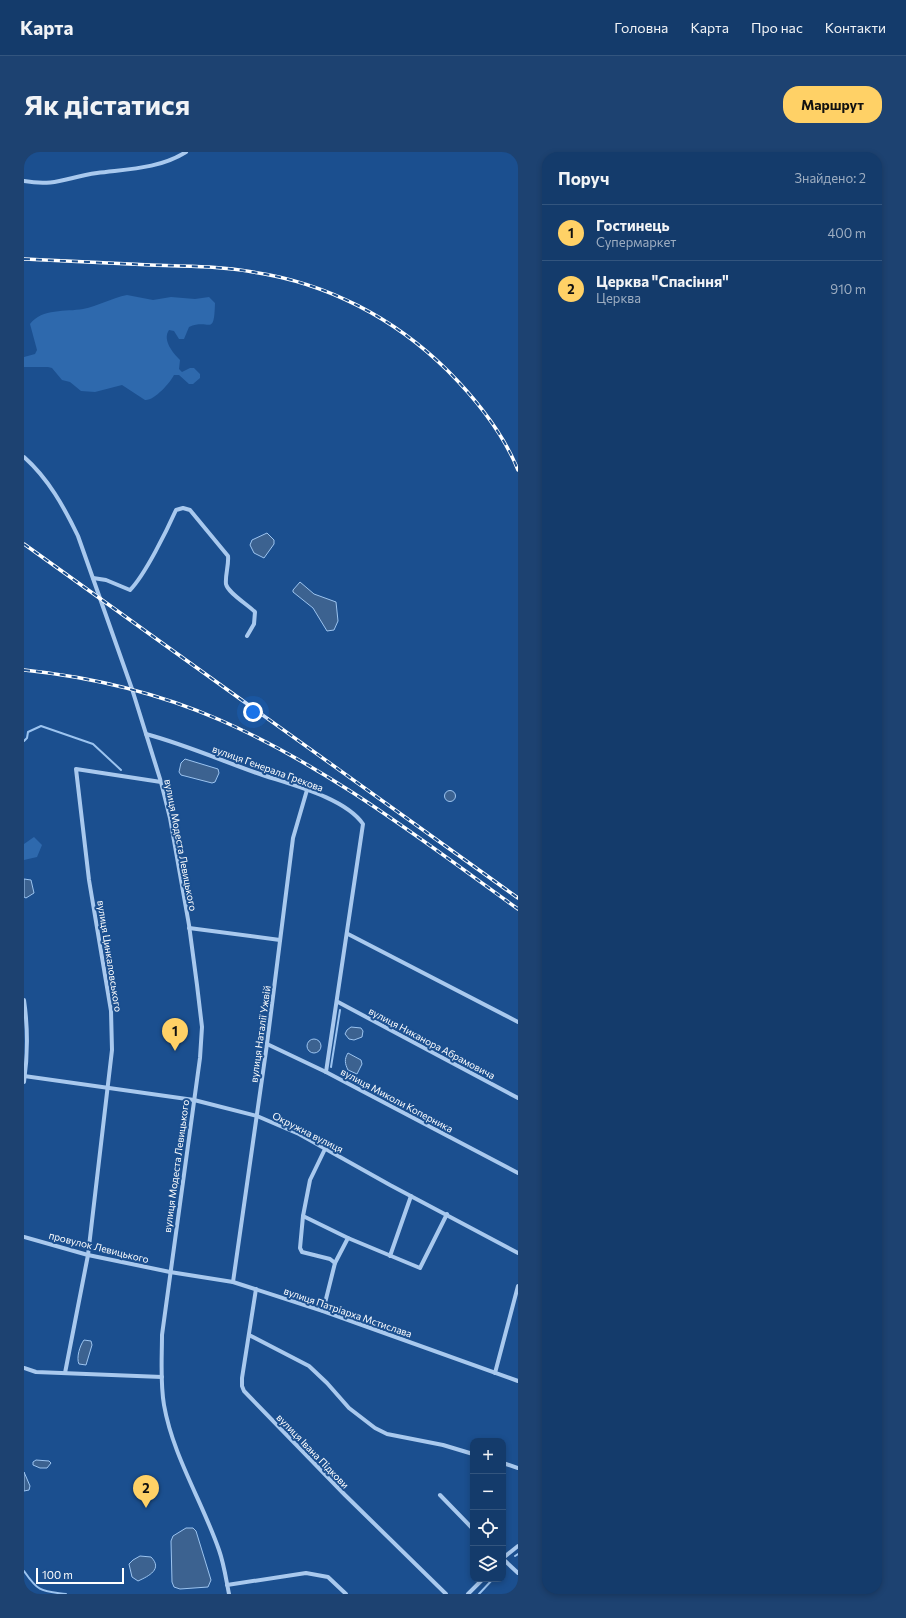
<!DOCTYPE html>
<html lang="uk">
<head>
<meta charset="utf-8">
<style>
	:root { --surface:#143b6b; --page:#1d4271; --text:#f1f3f6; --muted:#9dadc1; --line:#33557e; --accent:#ffd166 }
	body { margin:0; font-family:Commissioner,sans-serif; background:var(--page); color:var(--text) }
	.controls { position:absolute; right:12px; bottom:12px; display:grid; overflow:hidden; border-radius:8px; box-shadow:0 2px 6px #0003 }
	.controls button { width:36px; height:36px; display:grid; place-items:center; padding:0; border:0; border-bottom:1px solid var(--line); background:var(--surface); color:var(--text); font:20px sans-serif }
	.scale { position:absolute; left:12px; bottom:10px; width:88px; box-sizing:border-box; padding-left:4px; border:2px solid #fff; border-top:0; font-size:11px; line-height:14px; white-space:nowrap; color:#fff; -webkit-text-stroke:3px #1b4f8f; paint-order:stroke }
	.you { position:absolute; left:229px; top:560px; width:14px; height:14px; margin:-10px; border:3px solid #fff; border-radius:50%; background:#1a73e8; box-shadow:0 0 0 6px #1a73e833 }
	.badge { display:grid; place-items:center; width:26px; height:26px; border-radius:50%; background:var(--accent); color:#111; font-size:13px; font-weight:700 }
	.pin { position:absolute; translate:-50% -33px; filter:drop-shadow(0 1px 2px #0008) }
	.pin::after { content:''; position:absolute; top:21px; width:14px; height:12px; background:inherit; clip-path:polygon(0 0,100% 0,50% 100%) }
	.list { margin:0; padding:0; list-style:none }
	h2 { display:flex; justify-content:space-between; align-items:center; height:52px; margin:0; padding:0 16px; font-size:17px }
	h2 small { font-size:13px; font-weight:400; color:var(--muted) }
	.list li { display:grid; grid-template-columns:26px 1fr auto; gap:12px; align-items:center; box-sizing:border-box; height:56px; padding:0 16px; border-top:1px solid var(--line) }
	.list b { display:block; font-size:15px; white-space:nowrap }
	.list p { margin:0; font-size:13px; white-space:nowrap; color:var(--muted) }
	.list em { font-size:13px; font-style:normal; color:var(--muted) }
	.icon { flex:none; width:22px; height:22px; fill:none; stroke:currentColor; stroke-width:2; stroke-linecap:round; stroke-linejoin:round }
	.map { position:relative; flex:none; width:494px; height:1442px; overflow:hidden; border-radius:16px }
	header { display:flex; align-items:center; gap:24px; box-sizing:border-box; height:56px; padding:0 20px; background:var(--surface); border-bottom:1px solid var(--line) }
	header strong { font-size:19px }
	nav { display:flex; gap:22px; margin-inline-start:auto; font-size:14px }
	.intro { display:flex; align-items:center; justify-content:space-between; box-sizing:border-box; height:96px; padding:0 24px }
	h1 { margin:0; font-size:28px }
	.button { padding:10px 18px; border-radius:16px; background:var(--accent); color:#111; font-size:14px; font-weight:700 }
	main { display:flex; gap:24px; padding:0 24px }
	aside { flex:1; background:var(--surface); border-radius:16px; box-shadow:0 2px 6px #0003 }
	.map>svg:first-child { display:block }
</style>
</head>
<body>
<header>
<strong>Карта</strong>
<nav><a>Головна</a><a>Карта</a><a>Про нас</a><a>Контакти</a></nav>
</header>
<div class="intro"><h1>Як дістатися</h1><a class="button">Маршрут</a></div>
<main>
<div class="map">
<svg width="494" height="1442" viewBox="0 0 494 1442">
	<rect width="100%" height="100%" fill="#1b4f8f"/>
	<!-- green -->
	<g fill="#2e69ad">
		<path d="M103,143L129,148L147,145L171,147L185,145L191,151C190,186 186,166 165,175L160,187H155L150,179L145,178C138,188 149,201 156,208L155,217L158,220L166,216H170L176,222V226L169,232H165L155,223H150C146,231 130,249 121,248L98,233L71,240L57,239L46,230L38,228L28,216L24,215H0V205L11,202L13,198L6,172C18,156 42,160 59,157C74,154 88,146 103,143Z"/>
		<path d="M10,685L18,693L13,705L0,708V692Z"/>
	</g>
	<!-- water -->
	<g fill="#3c6290" stroke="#9cc4f0">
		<path d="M243,381L250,388V392L240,406L230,401L226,393L228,388Z"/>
		<path d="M276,430L290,442L312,450L314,469L310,478L303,479L289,456L269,440V438Z"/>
		<path d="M161,607L194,617L195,621L191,630L188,631L157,623L155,620L157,611Z"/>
		<circle cx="426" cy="644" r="5.5"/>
		<path d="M0,727L7,728L10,741L2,746L0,745Z"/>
		<path d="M327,875L337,876L339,879L338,885L330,888L325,887L321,882L323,878Z"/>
		<circle cx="290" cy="894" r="7"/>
		<path d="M324,901L337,908L338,912L333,922L324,918C321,912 320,907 324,901Z"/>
		<path d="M60,1188L67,1189L68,1193L62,1213L55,1212C52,1206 56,1193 60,1188Z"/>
		<path d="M12,1308L25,1309L27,1311L23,1316H16L9,1313V1310Z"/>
		<path d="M0,1320L6,1334L5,1338L0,1339Z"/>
		<path d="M162,1376H169L172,1379L187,1428L184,1435L156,1437L150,1435L148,1430L147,1389L149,1384Z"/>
		<path d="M116,1404L127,1405C139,1417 125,1424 114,1429L108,1425L105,1412L109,1408Z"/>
	</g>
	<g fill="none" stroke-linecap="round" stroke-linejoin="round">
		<!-- stream -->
		<g stroke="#9cc4f0" stroke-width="2">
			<path d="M0,589L3,586L4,580L17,574L69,592L97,618"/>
			<path d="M307,915L316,858"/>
			<path d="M491,1404L494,1402"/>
			<path d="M0,1419C15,1441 18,1439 42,1442"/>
			<path d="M455,1442L469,1427"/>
		</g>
		<!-- street -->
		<g stroke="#a9c9ee" stroke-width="4">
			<path d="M0,29C32,35 43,25 73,21C103,17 135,17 162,0"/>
			<path d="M0,305C24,326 40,355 54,384L108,537L137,630L146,666L165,773L173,833L178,875L176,906L138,1183C138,1206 136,1230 140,1253C149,1304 178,1349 195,1398C200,1412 202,1427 205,1442"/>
			<path d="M69,426L82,428L106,438C121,423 143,378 152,358L159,356L166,358L204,404C205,413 201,423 202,432C204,441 223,452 231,460L230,472L223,484"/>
			<path d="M122,582C159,592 194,607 230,620C260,631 320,644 339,672L302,920"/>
			<path d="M165,776L256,788"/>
			<path d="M324,782L494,870"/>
			<path d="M0,848C4,876 4,902 0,930"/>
			<path d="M314,850L494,946"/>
			<path d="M243,892L302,920L494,1021"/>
			<path d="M0,924L170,948L233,964L275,982L366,1033L494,1101"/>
			<path d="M279,1064L276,1096L278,1100L306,1107L311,1111"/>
			<path d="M0,1085L64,1103L146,1120L209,1130L299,1159L494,1229"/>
			<path d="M324,1086L396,1116L423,1062"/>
			<path d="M366,1104L387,1044"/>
			<path d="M209,1130L243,892L269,686L283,638"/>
			<path d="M232,1137L218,1226V1234L220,1239L321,1343L422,1442"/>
			<path d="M299,1159L311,1111L324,1086L279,1064L286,1028L301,997"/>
			<path d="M225,1183L285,1214L303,1231L325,1256L351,1276L363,1282L419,1293L449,1302"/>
			<path d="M0,1216L12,1220L138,1225"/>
			<path d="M41,1221L64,1103L88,898L87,859L65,728L52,617L137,630"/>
			<path d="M471,1221L494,1134"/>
			<path d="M479,1311L494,1316"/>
			<path d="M416,1343L449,1377"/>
			<path d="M479,1406L494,1394"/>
			<path d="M479,1407L494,1421"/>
			<path d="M203,1433L282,1421L304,1425L322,1442"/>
			<path d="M444,1442L459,1427"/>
		</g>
		<!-- rail casing -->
		<g stroke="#fff" stroke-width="3.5">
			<g id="rail">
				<path d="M0,107C42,109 85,111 127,113C161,114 195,114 229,120C303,131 370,166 423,218C451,246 479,281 494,318"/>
				<path d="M0,392L494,746"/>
				<path d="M0,518C67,525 134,541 196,568C304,615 399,689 494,757"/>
			</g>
		</g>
		<!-- rail -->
		<use href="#rail" stroke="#1b4f8f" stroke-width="2" stroke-dasharray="6" stroke-linecap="butt"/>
	</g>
	<g text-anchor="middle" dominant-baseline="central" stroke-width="4" stroke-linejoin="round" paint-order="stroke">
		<!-- street labels -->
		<g font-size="10" fill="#fff" stroke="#1b4f8f">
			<text transform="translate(244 616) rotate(20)">вулиця Генерала Грекова</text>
			<text transform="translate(157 693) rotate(79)">вулиця Модеста Левицького</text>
			<text transform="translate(86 804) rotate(81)">вулиця Цинкаловського</text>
			<text transform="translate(236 882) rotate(-82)">вулиця Наталії Ужвій</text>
			<text transform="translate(408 891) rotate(28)">вулиця Никанора Абрамовича</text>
			<text transform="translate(373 948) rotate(28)">вулиця Миколи Коперника</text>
			<text transform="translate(284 980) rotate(27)">Окружна вулиця</text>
			<text transform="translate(152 1014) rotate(-82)">вулиця Модеста Левицького</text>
			<text transform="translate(75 1095) rotate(14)">провулок Левицького</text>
			<text transform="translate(324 1160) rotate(19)">вулиця Патріарха Мстислава</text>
			<text transform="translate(289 1299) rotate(46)">вулиця Івана Підкови</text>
		</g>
	</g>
</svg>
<div class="controls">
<button>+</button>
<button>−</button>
<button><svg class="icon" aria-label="locate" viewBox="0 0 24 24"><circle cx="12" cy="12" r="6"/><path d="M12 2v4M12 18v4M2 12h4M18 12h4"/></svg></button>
<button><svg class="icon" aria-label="layers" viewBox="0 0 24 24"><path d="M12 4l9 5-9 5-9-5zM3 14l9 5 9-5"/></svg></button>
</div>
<div class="scale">100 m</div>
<div class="you"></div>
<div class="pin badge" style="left:151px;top:899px">1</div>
<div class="pin badge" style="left:122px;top:1356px">2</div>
</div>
<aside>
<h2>Поруч<small>Знайдено: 2</small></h2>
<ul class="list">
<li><span class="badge">1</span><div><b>Гостинець</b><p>Супермаркет</p></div><em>400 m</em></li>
<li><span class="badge">2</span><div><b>Церква &quot;Спасіння&quot;</b><p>Церква</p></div><em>910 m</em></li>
</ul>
</aside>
</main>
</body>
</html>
